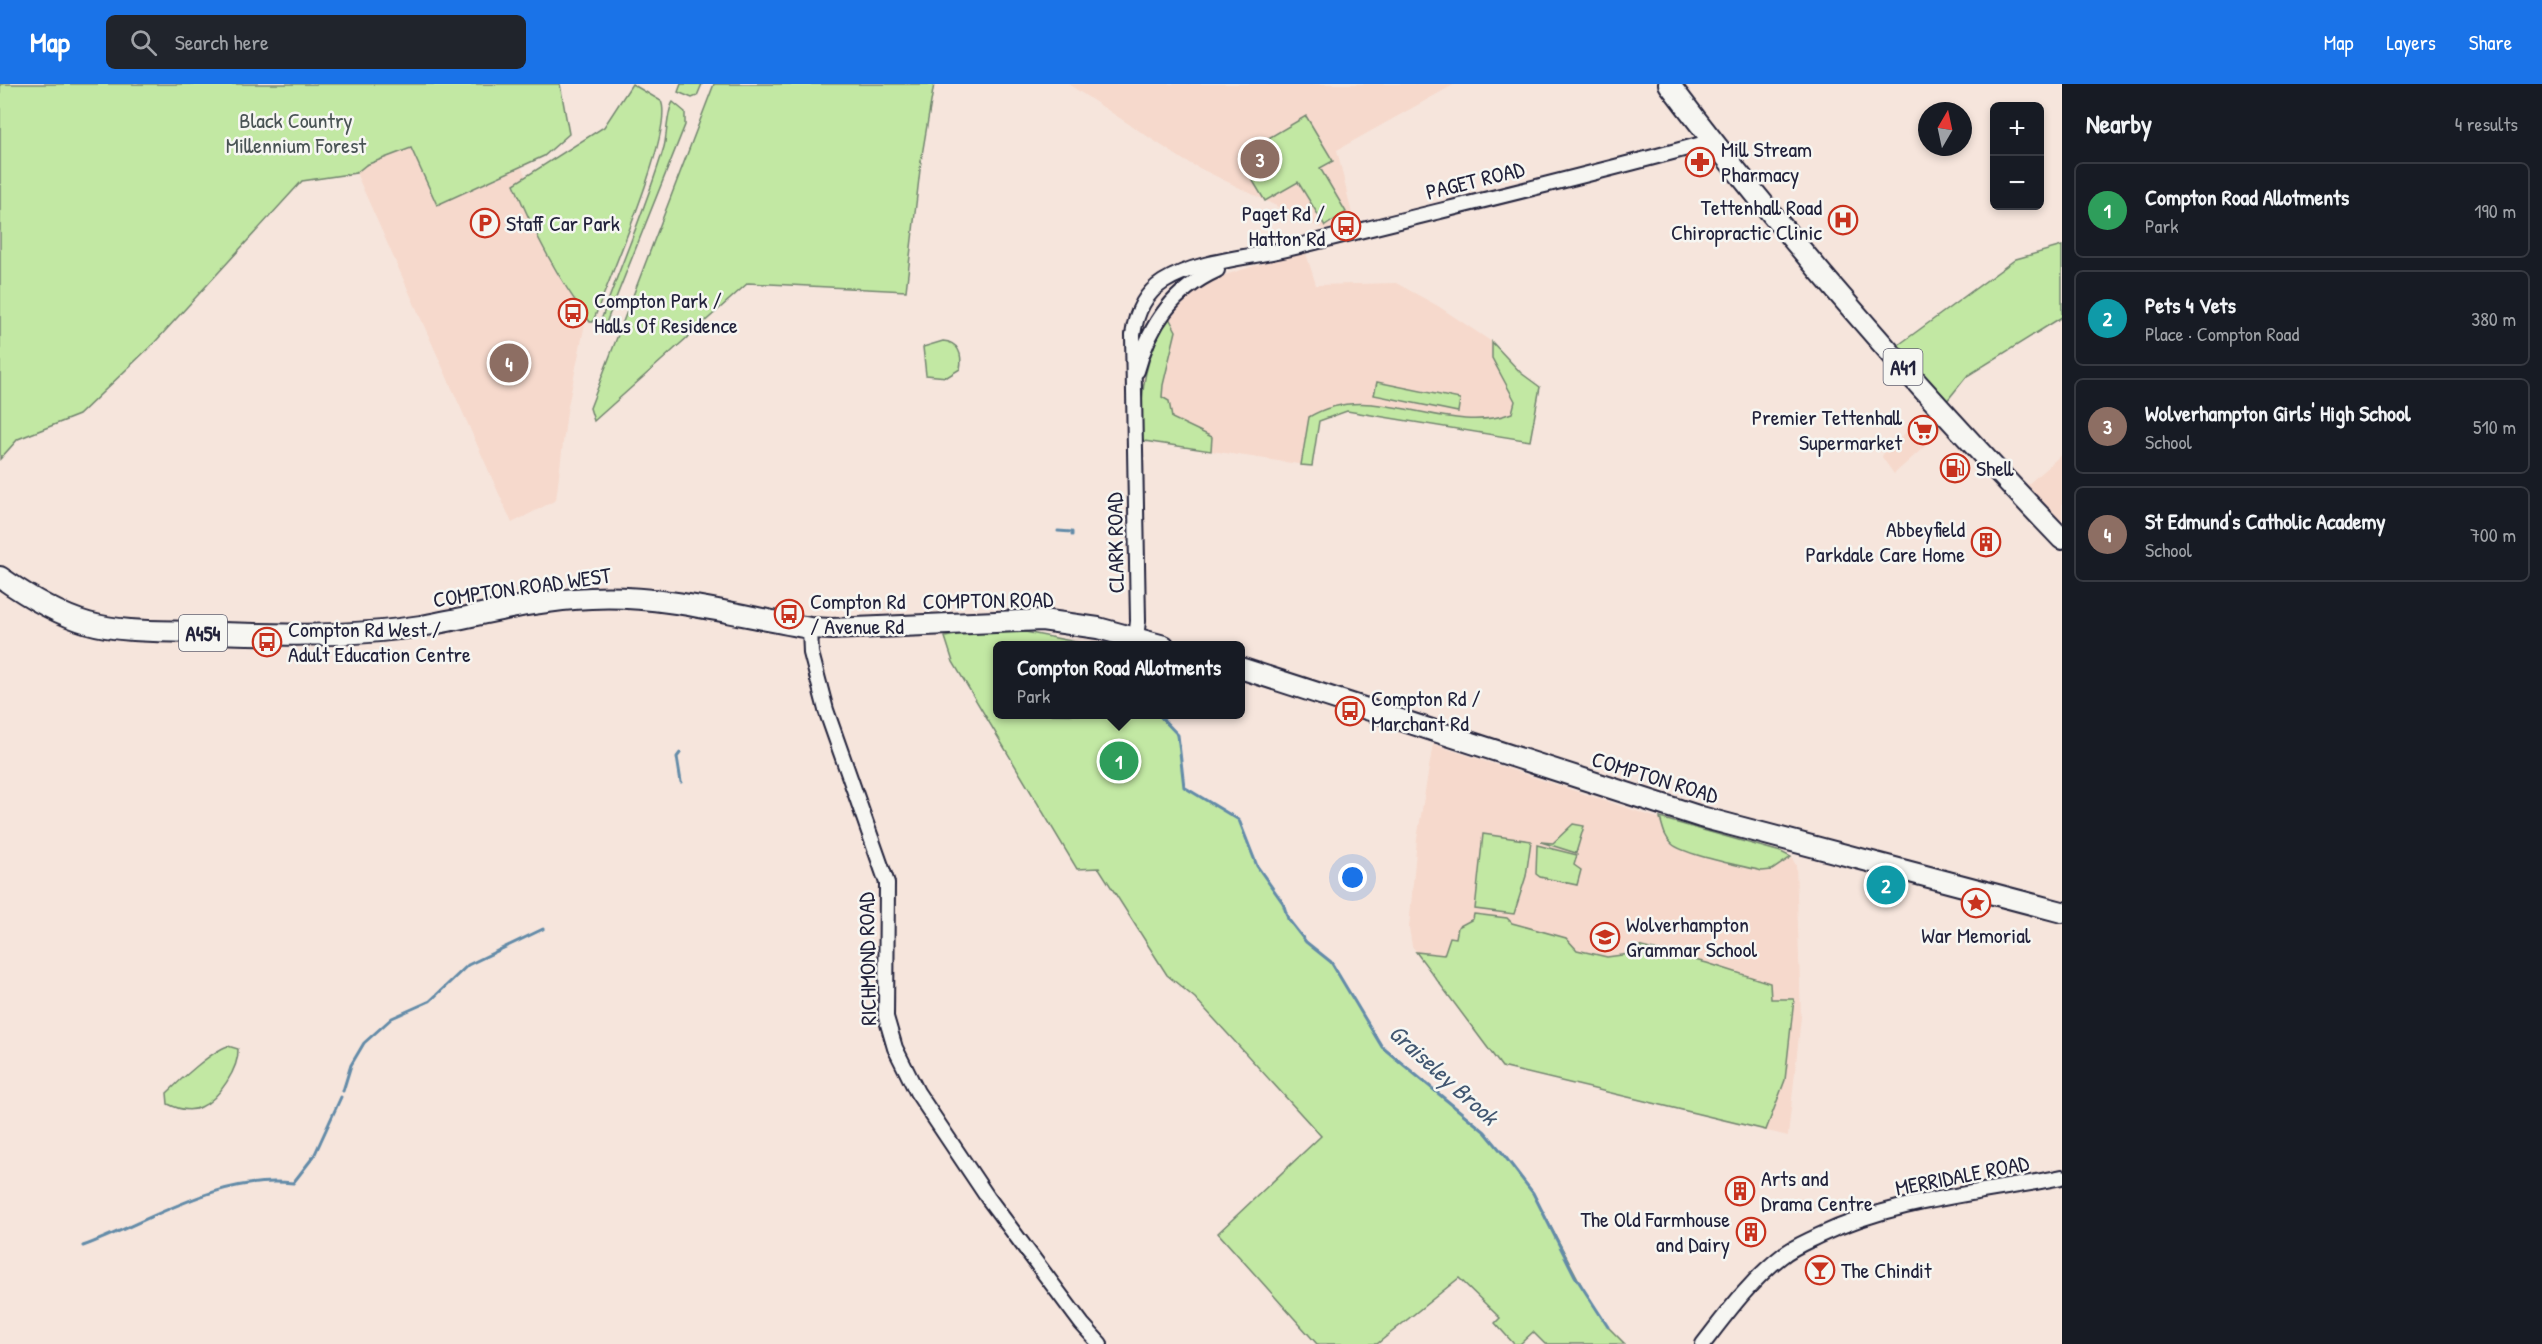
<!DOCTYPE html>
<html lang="en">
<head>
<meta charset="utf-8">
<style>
	:root { --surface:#171b24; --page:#20242c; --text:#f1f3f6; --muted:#9ea1a6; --line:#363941; --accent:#1a73e8 }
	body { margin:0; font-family:"Patrick Hand",sans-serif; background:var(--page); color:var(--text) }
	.controls { position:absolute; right:18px; top:18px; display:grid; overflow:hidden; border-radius:9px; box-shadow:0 3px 9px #0003 }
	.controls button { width:54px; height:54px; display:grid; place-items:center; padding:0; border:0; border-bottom:2px solid var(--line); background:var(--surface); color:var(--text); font:30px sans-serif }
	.compass { position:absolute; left:1918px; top:18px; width:54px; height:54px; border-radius:50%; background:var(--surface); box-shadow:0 3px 9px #0003; rotate:9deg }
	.you { position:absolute; left:1353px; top:794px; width:21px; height:21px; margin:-15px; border:4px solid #fff; border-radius:50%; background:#1a73e8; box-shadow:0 0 0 9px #1a73e833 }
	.badge { display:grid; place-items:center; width:39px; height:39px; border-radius:50%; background:var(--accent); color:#fff; font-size:20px; font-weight:700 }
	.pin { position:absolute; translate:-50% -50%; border:3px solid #fff; box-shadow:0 2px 6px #0006 }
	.popup { position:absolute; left:993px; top:557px; width:252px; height:78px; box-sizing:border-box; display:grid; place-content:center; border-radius:9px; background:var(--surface); filter:drop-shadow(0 2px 4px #0005); font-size:20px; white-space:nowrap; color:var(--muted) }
	.popup b { font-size:22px; color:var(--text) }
	.popup::after { content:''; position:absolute; left:50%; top:100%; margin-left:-12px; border:12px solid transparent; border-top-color:var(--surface) }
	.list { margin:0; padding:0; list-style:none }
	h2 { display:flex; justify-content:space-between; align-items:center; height:78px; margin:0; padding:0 24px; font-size:26px }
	h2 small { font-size:20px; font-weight:400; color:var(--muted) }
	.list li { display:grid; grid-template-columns:39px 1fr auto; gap:18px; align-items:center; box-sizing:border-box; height:96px; margin:0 12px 12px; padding:0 12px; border:2px solid var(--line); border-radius:9px }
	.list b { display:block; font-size:22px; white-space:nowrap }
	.list p { margin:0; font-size:20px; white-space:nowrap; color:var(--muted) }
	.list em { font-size:20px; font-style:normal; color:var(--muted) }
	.icon { flex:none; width:33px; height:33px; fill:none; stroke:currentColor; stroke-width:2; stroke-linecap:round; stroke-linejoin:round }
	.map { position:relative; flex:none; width:2062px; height:1260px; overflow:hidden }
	header { display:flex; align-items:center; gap:36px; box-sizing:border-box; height:84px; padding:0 30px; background:var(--accent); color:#fff }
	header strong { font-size:28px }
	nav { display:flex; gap:33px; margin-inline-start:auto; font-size:21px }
	.search { width:420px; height:54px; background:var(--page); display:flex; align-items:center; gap:15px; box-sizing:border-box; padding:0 21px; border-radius:9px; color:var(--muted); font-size:22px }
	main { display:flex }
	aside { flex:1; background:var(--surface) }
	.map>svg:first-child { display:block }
</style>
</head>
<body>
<header>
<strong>Map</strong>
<div class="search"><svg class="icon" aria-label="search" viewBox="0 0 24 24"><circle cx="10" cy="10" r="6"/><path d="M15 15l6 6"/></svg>Search here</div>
<nav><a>Map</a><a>Layers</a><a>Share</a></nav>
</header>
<main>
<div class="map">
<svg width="2062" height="1260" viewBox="0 0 2062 1260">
	<rect width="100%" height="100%" fill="#f6e5dc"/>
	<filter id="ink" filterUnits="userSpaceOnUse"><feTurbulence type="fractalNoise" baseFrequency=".0167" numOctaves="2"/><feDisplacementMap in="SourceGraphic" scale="12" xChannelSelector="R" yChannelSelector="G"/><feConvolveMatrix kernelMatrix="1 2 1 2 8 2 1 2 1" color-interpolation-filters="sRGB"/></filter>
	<g filter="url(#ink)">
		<!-- built -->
		<g fill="#f6d9cc">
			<path d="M1068,0H1455L1337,66L1354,139L1325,146L1185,77Z"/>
			<path d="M411,64L417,75L492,97L521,82L587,230L567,327L556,416L512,439L356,89L366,81Z"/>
			<path d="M1305,166L1316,201L1396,199L1438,222L1492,258L1521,289L1540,303L1530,357L1347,327L1319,337L1312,382L1144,357L1142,297L1168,232L1209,196Z"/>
			<path d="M1930,326L1943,341L1942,347L1894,390L1882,373L1883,370Z"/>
			<path d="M2062,370V443L2025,403Z"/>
			<path d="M1433,660L1651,732L1791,773L1796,781L1801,933L1788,1052L1502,983L1412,862L1409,844L1417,755Z"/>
		</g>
		<!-- green -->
		<g fill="#c2e8a3" stroke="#72856f" stroke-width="1.5">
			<path d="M0,0H560L569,50L544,72L437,121L411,64L366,81L356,89L302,97L155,258L79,331L18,355L0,375Z"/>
			<path d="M632,0L661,17C675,47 606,201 593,238H590C557,193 535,151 514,100L604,43Z"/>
			<path d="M681,0H702L697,12L692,14L678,8Z"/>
			<path d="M714,0H934L921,77L906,207L748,199L594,337L590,324Z"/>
			<path d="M673,18L685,28V41L604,244L599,242C620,182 646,124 664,63C667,52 667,26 673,18Z"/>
			<path d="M1306,32L1333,77L1320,84L1346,128L1325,142L1298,98L1265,117L1238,72Z"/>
			<path d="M2062,162V233L1967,292L1946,318L1897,262L2016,175Z"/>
			<path d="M1168,232L1176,247L1163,301L1162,313L1169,317L1172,334L1212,353L1211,367L1144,357L1140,351C1142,301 1144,277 1168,232Z"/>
			<path d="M943,257C958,258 963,270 960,285L947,293L926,291L923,263Z"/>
			<path d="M1492,258L1521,289L1540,303L1530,357L1347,327L1319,337L1312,382L1301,381L1309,333C1372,294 1446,354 1512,329L1515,317L1492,274Z"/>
			<path d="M1377,298L1460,315L1458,328L1374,311Z"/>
			<path d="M1000,543L1091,561L998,562V630L1158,631L1178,651L1184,703L1239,736L1257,782L1283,819L1288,835L1306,858L1331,878L1382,963L1485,1048L1500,1066L1533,1109L1584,1206L1608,1243L1625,1260H1545L1533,1248L1520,1260H1514L1495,1239L1500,1234L1459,1194L1377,1260H1317L1218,1149L1321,1052L1195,914L1167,891L1099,784L1077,785L953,578L945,553Z"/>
			<path d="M1660,734L1781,768L1791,773L1772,786L1762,787C1743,782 1684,771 1672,760C1664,753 1663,743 1660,734Z"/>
			<path d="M1573,740L1584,742L1576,769L1541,758L1553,759Z"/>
			<path d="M1483,750L1531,757L1526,792L1514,830L1475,825Z"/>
			<path d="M1537,761L1577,771L1574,781L1581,786L1577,801L1540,793L1536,790Z"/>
			<path d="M1474,830L1507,834L1512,839L1566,854L1577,866L1607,873L1629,870L1638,862L1707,879L1770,899L1771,915H1794L1785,996L1766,1046L1502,983L1416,868L1444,871L1450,853L1456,854L1458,843L1473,835Z"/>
			<path d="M228,962L238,965C239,984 219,1015 201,1023C191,1028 178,1025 168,1020L167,1009C180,996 212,967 228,962Z"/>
		</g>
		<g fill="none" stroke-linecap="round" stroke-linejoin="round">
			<!-- stream -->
			<g stroke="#638ba8" stroke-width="3">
				<path d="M1058,447L1072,448V451"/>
				<path d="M1158,630L1178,651L1184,703L1239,736L1257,782L1283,819L1288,835L1306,858L1331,878L1382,963L1485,1048L1500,1066L1533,1109L1575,1192L1608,1243"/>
				<path d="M680,669L677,673L681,698"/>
				<path d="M343,1007L351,981L364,959L392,934L430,917L468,881L543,845"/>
				<path d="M83,1162C149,1138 219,1090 293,1099L314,1072L341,1013"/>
			</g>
			<!-- minor casing -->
			<g stroke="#22223b" stroke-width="18">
				<g id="minor">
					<path d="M1137,287C1149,241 1173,206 1217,186"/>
					<path d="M810,544L811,569L826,626L887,799L886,933L895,964L917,1008L988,1114L1082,1240L1100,1260"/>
					<path d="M1136,554L1138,537L1133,251C1136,229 1144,210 1163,198C1202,174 1256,174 1299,162C1437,127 1576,95 1713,57"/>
					<path d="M1703,1260C1727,1229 1751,1196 1782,1172C1793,1163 1806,1158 1818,1152C1896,1115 1979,1110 2062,1093"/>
				</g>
			</g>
			<!-- highway casing -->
			<g stroke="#22223b" stroke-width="24">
				<g id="highway">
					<path d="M1669,0C1790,160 1924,311 2062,455"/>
					<path d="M0,493C27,512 56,530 88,539C120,548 157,547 191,548C268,551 345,554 421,542C477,532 534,516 591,514C662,510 740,532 810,544L832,545L1042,536L1098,544L1164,562"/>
					<path d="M1240,584L1701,733L2062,828"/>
				</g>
			</g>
			<!-- minor -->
			<use href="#minor" stroke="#f6f6f2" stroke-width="14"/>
			<!-- highway -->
			<use href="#highway" stroke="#f6f6f2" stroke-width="20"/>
		</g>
	</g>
	<!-- icons -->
	<defs>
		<g id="pharmacy-ring" transform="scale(1.5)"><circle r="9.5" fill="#f6f6f2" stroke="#c8321e" stroke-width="1.5"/><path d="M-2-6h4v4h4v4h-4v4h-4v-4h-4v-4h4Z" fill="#c8321e"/></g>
		<g id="hospital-ring" transform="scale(1.5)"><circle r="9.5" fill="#f6f6f2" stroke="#c8321e" stroke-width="1.5"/><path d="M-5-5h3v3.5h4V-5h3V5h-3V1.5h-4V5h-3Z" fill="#c8321e"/></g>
		<g id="parking-ring" transform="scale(1.5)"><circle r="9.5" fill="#f6f6f2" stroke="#c8321e" stroke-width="1.5"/><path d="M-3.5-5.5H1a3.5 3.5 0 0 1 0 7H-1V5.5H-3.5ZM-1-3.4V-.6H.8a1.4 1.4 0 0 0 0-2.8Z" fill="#c8321e"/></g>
		<g id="bus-ring" transform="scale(1.5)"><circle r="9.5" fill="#f6f6f2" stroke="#c8321e" stroke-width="1.5"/><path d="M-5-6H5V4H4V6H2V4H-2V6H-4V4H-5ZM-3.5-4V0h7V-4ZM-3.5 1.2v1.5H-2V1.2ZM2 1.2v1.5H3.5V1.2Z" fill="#c8321e"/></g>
		<g id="supermarket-ring" transform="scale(1.5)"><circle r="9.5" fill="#f6f6f2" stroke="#c8321e" stroke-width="1.5"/><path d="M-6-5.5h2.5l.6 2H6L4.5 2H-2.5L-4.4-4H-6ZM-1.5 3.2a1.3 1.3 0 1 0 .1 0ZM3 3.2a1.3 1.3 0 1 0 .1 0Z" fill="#c8321e"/></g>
		<g id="fuel-ring" transform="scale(1.5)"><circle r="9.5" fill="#f6f6f2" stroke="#c8321e" stroke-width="1.5"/><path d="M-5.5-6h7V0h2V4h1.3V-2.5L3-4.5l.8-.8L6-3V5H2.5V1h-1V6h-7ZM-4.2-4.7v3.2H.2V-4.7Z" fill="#c8321e"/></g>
		<g id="building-ring" transform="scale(1.5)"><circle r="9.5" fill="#f6f6f2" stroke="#c8321e" stroke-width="1.5"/><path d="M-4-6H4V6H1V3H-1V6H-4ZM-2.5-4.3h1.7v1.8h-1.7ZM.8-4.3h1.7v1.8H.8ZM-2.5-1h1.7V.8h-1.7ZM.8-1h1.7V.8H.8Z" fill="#c8321e"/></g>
		<g id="sight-ring" transform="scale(1.5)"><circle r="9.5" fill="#f6f6f2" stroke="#c8321e" stroke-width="1.5"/><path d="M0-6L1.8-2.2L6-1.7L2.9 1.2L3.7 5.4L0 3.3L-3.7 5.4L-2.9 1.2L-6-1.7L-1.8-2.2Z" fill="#c8321e"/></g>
		<g id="school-ring" transform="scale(1.5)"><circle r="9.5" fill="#f6f6f2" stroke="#c8321e" stroke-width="1.5"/><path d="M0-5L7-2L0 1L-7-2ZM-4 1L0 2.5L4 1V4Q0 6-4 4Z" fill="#c8321e"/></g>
		<g id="bar-ring" transform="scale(1.5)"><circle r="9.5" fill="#f6f6f2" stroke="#c8321e" stroke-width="1.5"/><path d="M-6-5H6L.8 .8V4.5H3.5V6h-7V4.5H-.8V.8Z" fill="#c8321e"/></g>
	</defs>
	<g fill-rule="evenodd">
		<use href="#pharmacy-ring" x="1700" y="78"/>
		<use href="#hospital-ring" x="1843" y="136"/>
		<use href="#parking-ring" x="485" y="139"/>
		<use href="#bus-ring" x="1346" y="142"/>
		<use href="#bus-ring" x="573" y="229"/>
		<use href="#supermarket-ring" x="1923" y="346"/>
		<use href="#fuel-ring" x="1955" y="384"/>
		<use href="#building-ring" x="1986" y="458"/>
		<use href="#bus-ring" x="789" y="530"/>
		<use href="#bus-ring" x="267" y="558"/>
		<use href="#bus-ring" x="1350" y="627"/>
		<use href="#sight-ring" x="1976" y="819"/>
		<use href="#school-ring" x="1605" y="853"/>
		<use href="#building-ring" x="1740" y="1107"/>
		<use href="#building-ring" x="1751" y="1148"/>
		<use href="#bar-ring" x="1820" y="1186"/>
	</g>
	<g text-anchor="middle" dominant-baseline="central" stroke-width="5" stroke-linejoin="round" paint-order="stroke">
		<!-- shield labels -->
		<g fill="#f6f6f2" stroke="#626272" stroke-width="1.5">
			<rect x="1883.5" y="265" width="39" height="36" rx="4.5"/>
			<rect x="179" y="531" width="48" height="36" rx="4.5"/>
		</g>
		<g font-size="21" font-weight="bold" fill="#22223b">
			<text x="1903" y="283">A41</text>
			<text x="203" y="549">A454</text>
		</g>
		<!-- park labels -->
		<g font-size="22" fill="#4a5455" stroke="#f6f6f2">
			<text x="296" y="36">Black Country<tspan x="296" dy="25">Millennium Forest</tspan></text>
		</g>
		<!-- poi labels -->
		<g font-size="22" fill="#22223b" stroke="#f6f6f2" text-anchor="start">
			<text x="1721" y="65">Mill Stream<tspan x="1721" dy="25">Pharmacy</tspan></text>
			<text x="1822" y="123" text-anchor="end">Tettenhall Road<tspan x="1822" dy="25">Chiropractic Clinic</tspan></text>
			<text x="1325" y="129" text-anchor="end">Paget Rd /<tspan x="1325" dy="25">Hatton Rd</tspan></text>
			<text x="506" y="139">Staff Car Park</text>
			<text x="594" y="216">Compton Park /<tspan x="594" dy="25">Halls Of Residence</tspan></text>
			<text x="1902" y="333" text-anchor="end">Premier Tettenhall<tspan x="1902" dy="25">Supermarket</tspan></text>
			<text x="1976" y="384">Shell</text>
			<text x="1965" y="445" text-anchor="end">Abbeyfield<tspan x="1965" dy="25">Parkdale Care Home</tspan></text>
			<text x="810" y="517">Compton Rd<tspan x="810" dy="25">/ Avenue Rd</tspan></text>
			<text x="288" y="545">Compton Rd West /<tspan x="288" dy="25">Adult Education Centre</tspan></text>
			<text x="1371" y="614">Compton Rd /<tspan x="1371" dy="25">Marchant Rd</tspan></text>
			<text x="1626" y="840">Wolverhampton<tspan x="1626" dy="25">Grammar School</tspan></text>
			<text x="1976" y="851" text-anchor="middle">War Memorial</text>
			<text x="1761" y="1094">Arts and<tspan x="1761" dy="25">Drama Centre</tspan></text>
			<text x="1730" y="1135" text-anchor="end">The Old Farmhouse<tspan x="1730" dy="25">and Dairy</tspan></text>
			<text x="1841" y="1186">The Chindit</text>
		</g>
		<!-- street labels -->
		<g font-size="22" fill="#22223b" stroke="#f6f6f2">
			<text transform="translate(1475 96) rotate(-14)">PAGET ROAD</text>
			<text transform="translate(1115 459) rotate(-91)">CLARK ROAD</text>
			<text transform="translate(522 503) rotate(-8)">COMPTON ROAD WEST</text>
			<text transform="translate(988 516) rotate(-1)">COMPTON ROAD</text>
			<text transform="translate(1655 693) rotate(17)">COMPTON ROAD</text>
			<text transform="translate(867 875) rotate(-91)">RICHMOND ROAD</text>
			<text transform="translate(1962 1091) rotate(-11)">MERRIDALE ROAD</text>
		</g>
		<!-- water labels -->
		<g font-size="24" font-style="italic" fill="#425771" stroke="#f6f6f2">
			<text transform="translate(1444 990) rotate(42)">Graiseley Brook</text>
		</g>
	</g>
</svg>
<div class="controls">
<button>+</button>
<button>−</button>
</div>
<svg class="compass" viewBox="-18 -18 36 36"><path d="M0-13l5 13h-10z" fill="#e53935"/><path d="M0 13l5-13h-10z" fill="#9ea1a6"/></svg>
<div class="you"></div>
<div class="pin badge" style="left:1119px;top:677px;background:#2e9e5b">1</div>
<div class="popup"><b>Compton Road Allotments</b>Park</div>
<div class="pin badge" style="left:1886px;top:801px;background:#0f9aa8">2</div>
<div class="pin badge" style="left:1260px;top:75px;background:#8d6e63">3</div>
<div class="pin badge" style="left:509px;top:279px;background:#8d6e63">4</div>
</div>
<aside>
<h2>Nearby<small>4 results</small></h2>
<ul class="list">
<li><span class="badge" style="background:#2e9e5b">1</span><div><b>Compton Road Allotments</b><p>Park</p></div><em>190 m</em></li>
<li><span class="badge" style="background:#0f9aa8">2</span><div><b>Pets 4 Vets</b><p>Place · Compton Road</p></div><em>380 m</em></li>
<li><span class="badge" style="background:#8d6e63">3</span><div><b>Wolverhampton Girls' High School</b><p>School</p></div><em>510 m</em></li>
<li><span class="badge" style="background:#8d6e63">4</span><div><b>St Edmund's Catholic Academy</b><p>School</p></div><em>700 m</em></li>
</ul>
</aside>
</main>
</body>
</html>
